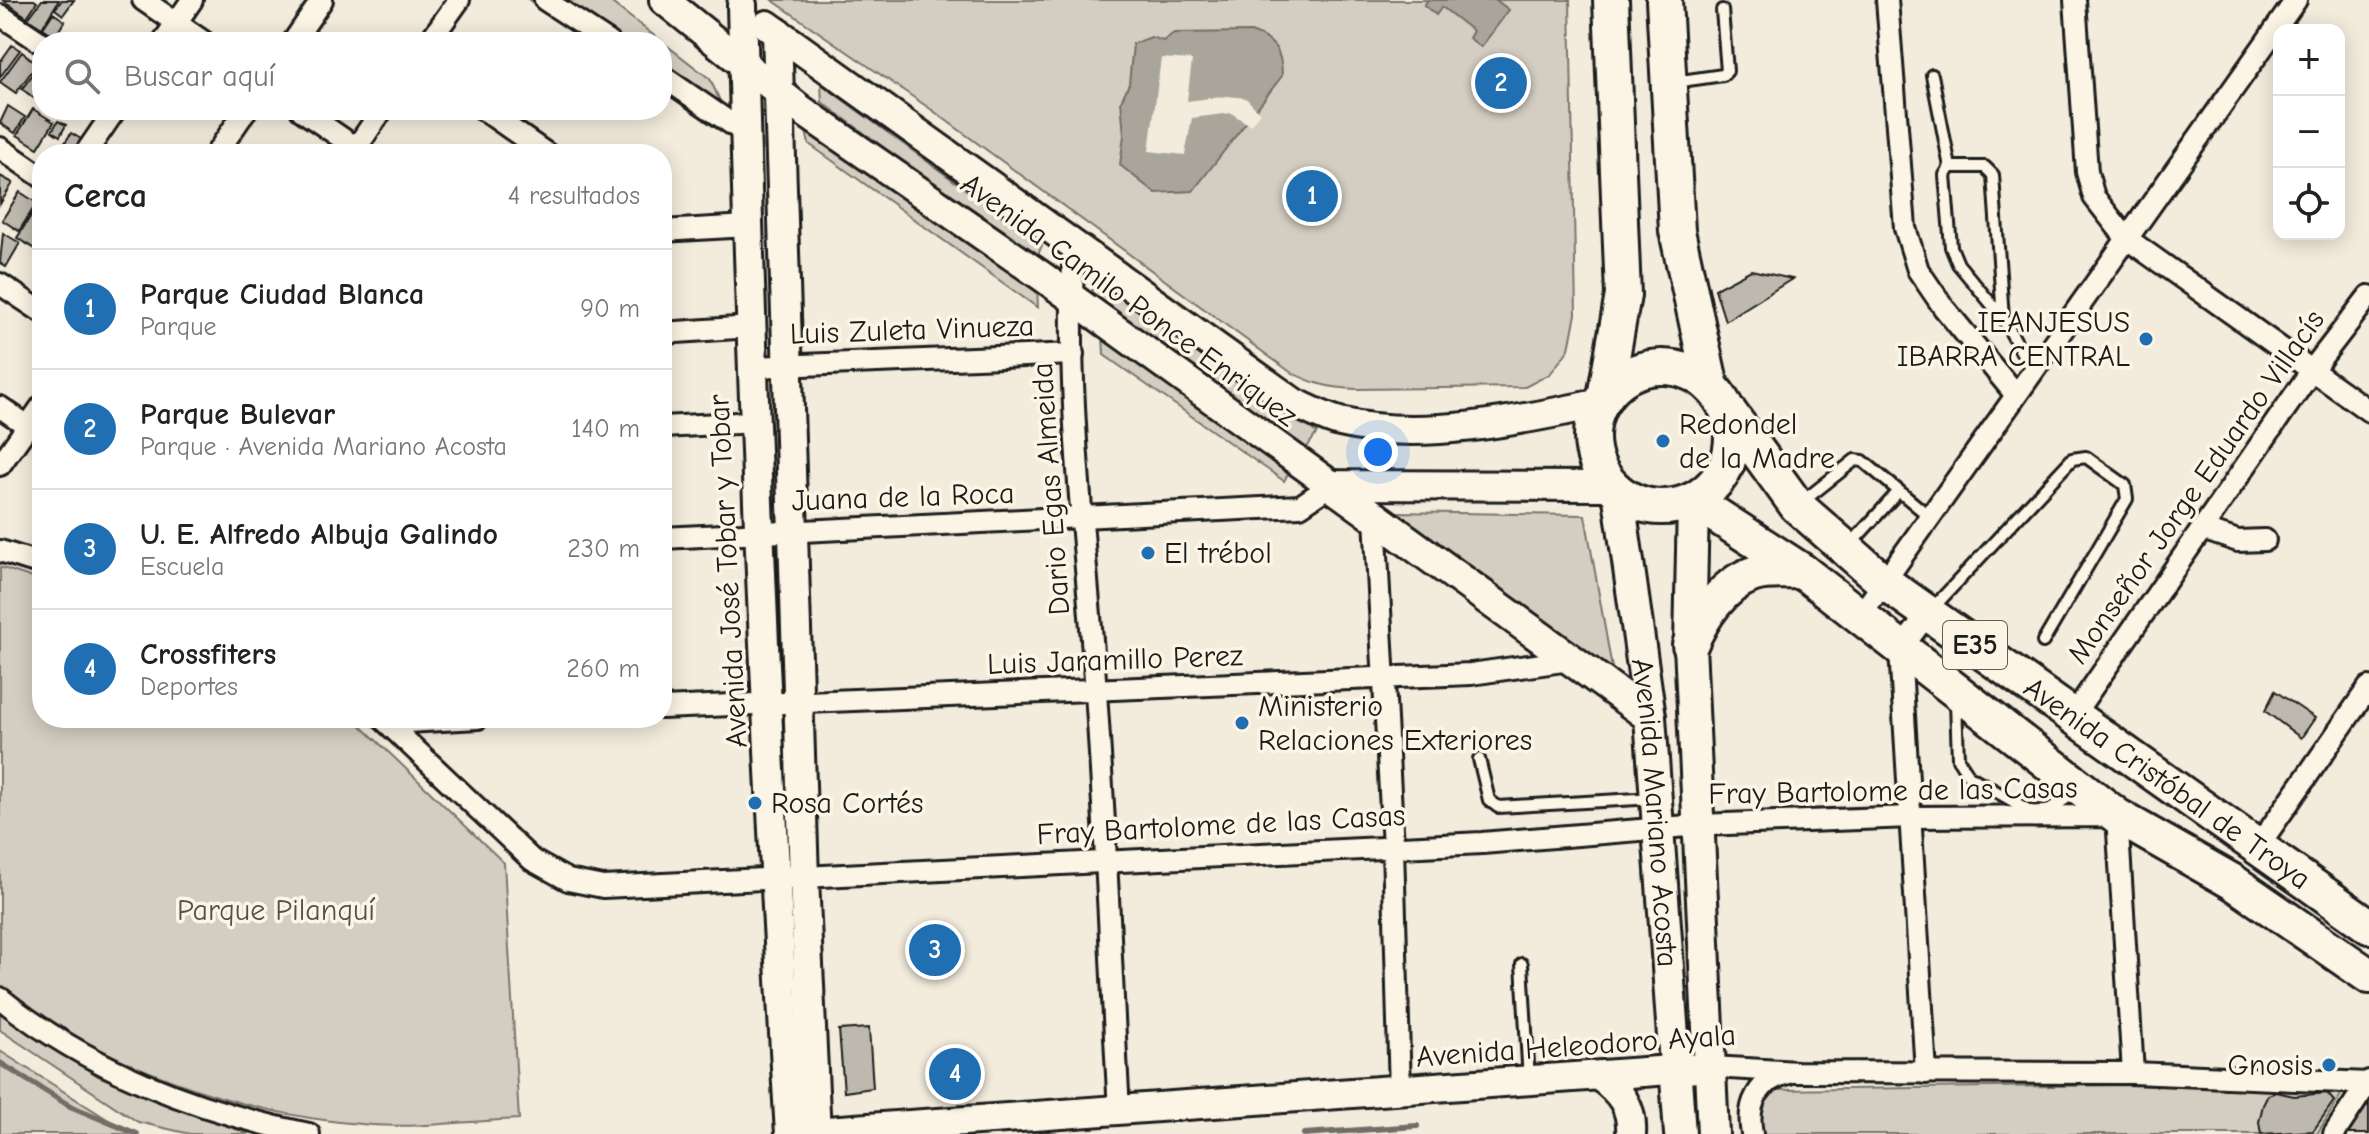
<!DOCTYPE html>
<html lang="es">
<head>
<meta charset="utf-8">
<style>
	:root { --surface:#fff; --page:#f6f6f6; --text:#222; --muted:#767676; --line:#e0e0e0; --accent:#1f6fb2 }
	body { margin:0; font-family:"Comic Neue",sans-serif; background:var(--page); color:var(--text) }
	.controls { position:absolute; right:24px; top:24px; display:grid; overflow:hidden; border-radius:16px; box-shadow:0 4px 20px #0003 }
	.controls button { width:72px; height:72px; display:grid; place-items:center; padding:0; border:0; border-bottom:2px solid var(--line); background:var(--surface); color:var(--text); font:40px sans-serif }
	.you { position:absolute; left:1378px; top:452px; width:28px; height:28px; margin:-20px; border:6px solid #fff; border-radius:50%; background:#1a73e8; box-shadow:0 0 0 12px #1a73e833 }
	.badge { display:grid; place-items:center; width:52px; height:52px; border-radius:50%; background:var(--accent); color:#fff; font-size:26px; font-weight:700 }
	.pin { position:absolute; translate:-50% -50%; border:4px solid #fff; box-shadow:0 2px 8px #0006 }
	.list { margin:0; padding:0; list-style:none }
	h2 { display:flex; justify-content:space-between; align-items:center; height:104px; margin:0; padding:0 32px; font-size:34px }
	h2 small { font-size:26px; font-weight:400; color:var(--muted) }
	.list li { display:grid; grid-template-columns:52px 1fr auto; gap:24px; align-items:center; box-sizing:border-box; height:120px; padding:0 32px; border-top:2px solid var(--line) }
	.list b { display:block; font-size:30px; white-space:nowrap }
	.list p { margin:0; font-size:26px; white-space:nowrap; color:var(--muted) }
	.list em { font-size:26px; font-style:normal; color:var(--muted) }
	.icon { flex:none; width:44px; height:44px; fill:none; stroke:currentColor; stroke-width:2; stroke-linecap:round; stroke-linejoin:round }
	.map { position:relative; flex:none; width:2369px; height:1134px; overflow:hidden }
	.search { position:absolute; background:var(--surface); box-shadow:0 4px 20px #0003; left:32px; top:32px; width:640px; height:88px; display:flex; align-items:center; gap:20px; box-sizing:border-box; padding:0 28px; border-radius:32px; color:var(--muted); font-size:30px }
	.panel { position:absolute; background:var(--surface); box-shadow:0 4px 20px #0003; left:32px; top:144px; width:640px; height:584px; border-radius:32px }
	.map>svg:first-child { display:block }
</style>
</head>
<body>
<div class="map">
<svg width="2369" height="1134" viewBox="0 0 2369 1134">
	<rect width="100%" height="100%" fill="#f3ecdd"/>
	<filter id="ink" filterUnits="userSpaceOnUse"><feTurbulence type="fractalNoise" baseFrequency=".0125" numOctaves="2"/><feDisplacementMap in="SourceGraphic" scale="16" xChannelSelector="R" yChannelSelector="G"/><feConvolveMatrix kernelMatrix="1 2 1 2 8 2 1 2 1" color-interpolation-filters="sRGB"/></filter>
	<g filter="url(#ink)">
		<!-- green -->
		<g fill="#d3cec1" stroke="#78756e" stroke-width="2">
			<path d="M530,0H608L710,79L720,101L717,129L662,91V42H591Z"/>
			<path d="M772,0H1570L1576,314L1569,349L1560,361L1550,374L1525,387L1357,389C1330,388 1312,384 1289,371L932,110Z"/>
			<path d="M821,84L1042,245L1036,260L822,102Z"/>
			<path d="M812,124L1037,286L1038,308L809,144L806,131Z"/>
			<path d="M1101,281L1317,433L1305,450L1092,294L1093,285Z"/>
			<path d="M1103,335L1290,470L1284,481L1104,355Z"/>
			<path d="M1394,512L1585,515L1613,674Z"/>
			<path d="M0,567L42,581V718H353L504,863L519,1119C471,1121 420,1128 372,1125C250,1118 94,1064 0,985Z"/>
			<path d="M0,1011L98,1076L249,1134H190L138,1122L0,1030Z"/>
			<path d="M0,1051L123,1129L137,1134H0Z"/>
			<path d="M2128,1085L2344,1090L2317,1134H1756L1761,1096L1777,1090Z"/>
		</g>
		<!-- water -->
		<g fill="#aaa59b" stroke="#716e68" stroke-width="2">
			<path d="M1428,0H1496L1509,10L1481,47L1469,38L1473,31L1442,7L1436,15L1424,5Z"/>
			<path d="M1251,32C1275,40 1282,51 1282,76L1193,191L1155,193L1120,165L1124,135L1121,101L1129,84L1133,44L1151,37L1163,41L1174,33Z"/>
		</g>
		<!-- pier -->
		<path fill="#f3ecdd" d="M1161,58L1192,60L1187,101L1227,96L1246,98L1260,113L1250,125L1231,113L1192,118L1185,155L1149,151Z"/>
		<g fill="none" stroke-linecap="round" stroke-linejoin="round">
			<!-- stream -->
			<g stroke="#716e68" stroke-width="6">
				<path d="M0,1063L70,1106L137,1134"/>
				<path d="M1304,1134L1417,1126"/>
			</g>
		</g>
		<!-- building -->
		<g fill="#beb9ae" stroke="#1c1c1c" stroke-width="2">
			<path d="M3,0H34L37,2L27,17Z"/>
			<path d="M42,0H59L42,28L28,19Z"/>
			<path d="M62,0H74L63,15L55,9Z"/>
			<path d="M53,13L65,21L55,36L43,28Z"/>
			<path d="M12,45L20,50L0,77V62Z"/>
			<path d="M22,52L37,64L16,93L0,82Z"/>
			<path d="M41,63L42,64V104L22,89Z"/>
			<path d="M8,106L25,117L15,133L0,123Z"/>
			<path d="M33,109L54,122L38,148L17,135Z"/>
			<path d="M58,121L66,125L60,136L52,131Z"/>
			<path d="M71,133L86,142L79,154H58Z"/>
			<path d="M0,176L13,183L0,204Z"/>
			<path d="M20,192L37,203L19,231L2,220Z"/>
			<path d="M40,201L42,249L40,252L17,238Z"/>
			<path d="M3,233L20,243L6,267L0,263Z"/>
			<path d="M1751,270L1792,279L1725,321L1715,289Z"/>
			<path d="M2275,691L2315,718L2301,738L2265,711Z"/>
			<path d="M869,1028L873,1088L844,1092L839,1030Z"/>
			<path d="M2276,1092L2294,1096L2327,1093L2334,1101L2313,1131L2261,1134L2259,1122L2263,1105L2268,1095Z"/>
			<path d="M2369,1099V1134H2345Z"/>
		</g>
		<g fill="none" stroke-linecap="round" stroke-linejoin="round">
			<!-- lane casing -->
			<g stroke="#1c1c1c" stroke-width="16">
				<g id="lane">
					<path d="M1932,75L1950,167H1985L1993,175L2003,318L2032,371"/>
					<path d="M1674,82L1723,75L1727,71L1722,10"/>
					<path d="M1950,167L1945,175L1951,247L1958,264L2003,318"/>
					<path d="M1802,502L1855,460L1863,461L1930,517"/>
					<path d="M1849,546L1899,491"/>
					<path d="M1930,611L2072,459L2086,457L2125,485L2127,499L2043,642"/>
					<path d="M1956,702L1958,759L1969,776L2032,812L2047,811L2076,792"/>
					<path d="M1479,759L1489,800L1498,807L1655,798"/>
					<path d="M1522,964L1529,1080"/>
				</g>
			</g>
			<!-- street casing -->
			<g stroke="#1c1c1c" stroke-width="26">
				<g id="street">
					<path d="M143,0L204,42"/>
					<path d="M545,0L609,42"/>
					<path d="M1887,0L1905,228L1918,270L1944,308L2015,394"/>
					<path d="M2075,0L2087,172L2094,197L2126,238L2369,411"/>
					<path d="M0,15L42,43"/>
					<path d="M163,42L192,0"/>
					<path d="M293,42L322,0"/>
					<path d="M429,42L459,0"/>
					<path d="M662,76L745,133"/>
					<path d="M301,110L365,154"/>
					<path d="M484,110L547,154"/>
					<path d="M0,148L42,177"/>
					<path d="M85,154L115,110"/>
					<path d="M216,154L246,110"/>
					<path d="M352,154L382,110"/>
					<path d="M662,231L748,226"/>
					<path d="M1074,245C1065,395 1086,544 1096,693C1106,832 1111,972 1119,1111"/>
					<path d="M0,284L42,312"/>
					<path d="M662,333L751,327"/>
					<path d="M753,367L1073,354"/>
					<path d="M0,407L28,426"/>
					<path d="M662,427L756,422"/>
					<path d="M0,465L42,406"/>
					<path d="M1375,518L1393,847L1400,1091"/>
					<path d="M2202,529L2238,541L2265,540"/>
					<path d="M662,538L1300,506L1331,485"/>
					<path d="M0,551L42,564"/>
					<path d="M1860,616L2296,0"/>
					<path d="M662,708L1471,674L1570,660"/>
					<path d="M2074,714L2312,370L2369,296"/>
					<path d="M382,718L532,860L568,880L603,887L1482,843L1700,825L1911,817L2117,816L2133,1073"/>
					<path d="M389,723L478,718"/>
					<path d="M2257,848L2369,687"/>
					<path d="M0,998C88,1069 199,1112 309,1134"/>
					<path d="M1712,1067L1797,1072L2133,1073L2368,1083"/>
					<path d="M1926,1073L1900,650L1929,612"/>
					<path d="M1752,1134C1746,1104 1758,1080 1789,1073"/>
					<path d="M2334,1134L2369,1081"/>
				</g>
			</g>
			<!-- secondary casing -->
			<g stroke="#1c1c1c" stroke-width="34">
				<g id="secondary">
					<path d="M664,0L800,109L1043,277L1331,485L1612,486"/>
					<path d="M742,5C751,381 767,758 790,1134"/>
					<path d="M767,25L1294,403C1309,409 1324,418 1340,422C1419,442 1522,420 1601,403"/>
					<path d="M777,32L804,879L816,1134"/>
					<path d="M1599,1076C1620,1091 1633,1107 1631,1134"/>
					<path d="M799,1133L1712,1067"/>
				</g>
			</g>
			<!-- primary casing -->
			<g stroke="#1c1c1c" stroke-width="36">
				<g id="primary">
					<path d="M1331,485L1650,717"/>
					<path id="s1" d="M1618,491L1650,717L1680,1134"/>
					<path d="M1693,503L1690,645L1713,1134"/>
				</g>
			</g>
			<!-- highway casing -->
			<g stroke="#1c1c1c" stroke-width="40">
				<g id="highway">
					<path d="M1664,0L1677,231L1711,387"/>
					<circle cx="1662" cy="437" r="70"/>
					<path d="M1605,397L1623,295L1611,0"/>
					<path id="s2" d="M1726,408L1797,506L1884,582L2369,926"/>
					<path d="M1694,501L1802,571L2117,816L2233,882L2369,976"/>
					<path d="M1690,645C1702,617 1722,586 1751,575C1765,569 1787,572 1802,571"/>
				</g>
			</g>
			<!-- lane -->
			<use href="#lane" stroke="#fcf5e5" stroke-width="10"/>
			<!-- street -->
			<use href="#street" stroke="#fcf5e5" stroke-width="20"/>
			<!-- secondary -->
			<use href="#secondary" stroke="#fcf5e5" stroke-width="28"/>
			<!-- primary -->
			<use href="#primary" stroke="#fcf5e5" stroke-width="30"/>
			<!-- highway -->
			<use href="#highway" stroke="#fcf5e5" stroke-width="34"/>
		</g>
	</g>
	<!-- markers -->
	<g fill="#1f6fb2" stroke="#fcf5e5" stroke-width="3">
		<circle cx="2146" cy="339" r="8"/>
		<circle cx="1663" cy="441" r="8"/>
		<circle cx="1148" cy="553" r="8"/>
		<circle cx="1242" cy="723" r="8"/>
		<circle cx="755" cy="803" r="8"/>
		<circle cx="2329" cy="1065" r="8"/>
	</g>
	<g text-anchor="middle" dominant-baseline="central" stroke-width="7" stroke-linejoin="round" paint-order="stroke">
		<!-- shield labels -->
		<rect fill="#fcf5e5" stroke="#5f5d58" stroke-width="2" x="1943" y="621" width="64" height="48" rx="6"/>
		<g font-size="28" font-weight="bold" fill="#1c1c1c">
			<text x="1975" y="645">E35</text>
		</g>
		<!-- street labels -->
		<g font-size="30" fill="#1c1c1c" stroke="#fcf5e5">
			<text transform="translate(1129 300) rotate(36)">Avenida Camilo Ponce Enriquez</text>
			<text transform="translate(912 330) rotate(-2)">Luis Zuleta Vinueza</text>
			<text transform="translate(2196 487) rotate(-55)">Monseñor Jorge Eduardo Villacís</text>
			<text transform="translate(1051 489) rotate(-94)">Dario Egas Almeida</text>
			<text transform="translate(903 497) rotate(-2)">Juana de la Roca</text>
			<text transform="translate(728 571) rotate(-93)">Avenida José Tobar y Tobar</text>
			<text transform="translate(1115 660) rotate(-2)">Luis Jaramillo Perez</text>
			<text stroke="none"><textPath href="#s2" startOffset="584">Avenida Cristóbal de Troya</textPath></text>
			<text transform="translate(1893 791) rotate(-1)">Fray Bartolome de las Casas</text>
			<text stroke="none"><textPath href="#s1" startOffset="324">Avenida Mariano Acosta</textPath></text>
			<text transform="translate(1221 825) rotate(-3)">Fray Bartolome de las Casas</text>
			<text transform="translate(1576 1046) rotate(-4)">Avenida Heleodoro Ayala</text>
		</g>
		<!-- poi labels -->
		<g font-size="30" fill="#1c1c1c" stroke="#fcf5e5" text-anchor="start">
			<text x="2130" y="322" text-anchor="end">IEANJESUS<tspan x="2130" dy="34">IBARRA CENTRAL</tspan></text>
			<text x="1679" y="424">Redondel<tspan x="1679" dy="34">de la Madre</tspan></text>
			<text x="1164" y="553">El trébol</text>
			<text x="1258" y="706">Ministerio<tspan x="1258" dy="34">Relaciones Exteriores</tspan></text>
			<text x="771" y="803">Rosa Cortés</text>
			<text x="2313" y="1065" text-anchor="end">Gnosis</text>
		</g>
		<!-- park labels -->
		<g font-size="30" fill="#53514e" stroke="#fcf5e5">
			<text x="276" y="910">Parque Pilanquí</text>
		</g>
	</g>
</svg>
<div class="controls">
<button>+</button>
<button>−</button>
<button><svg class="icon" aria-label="locate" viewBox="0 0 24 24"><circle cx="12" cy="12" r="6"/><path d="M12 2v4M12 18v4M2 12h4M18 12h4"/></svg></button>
</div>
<div class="you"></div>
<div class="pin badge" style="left:1312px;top:196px">1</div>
<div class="pin badge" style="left:1501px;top:83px">2</div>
<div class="pin badge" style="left:935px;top:950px">3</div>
<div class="pin badge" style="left:955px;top:1074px">4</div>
<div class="search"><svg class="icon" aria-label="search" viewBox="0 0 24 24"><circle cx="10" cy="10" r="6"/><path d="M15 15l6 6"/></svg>Buscar aquí</div>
<section class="panel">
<h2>Cerca<small>4 resultados</small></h2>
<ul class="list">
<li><span class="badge">1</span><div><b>Parque Ciudad Blanca</b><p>Parque</p></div><em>90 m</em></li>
<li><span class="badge">2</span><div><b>Parque Bulevar</b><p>Parque · Avenida Mariano Acosta</p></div><em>140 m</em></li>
<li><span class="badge">3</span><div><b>U. E. Alfredo Albuja Galindo</b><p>Escuela</p></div><em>230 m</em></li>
<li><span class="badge">4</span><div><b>Crossfiters</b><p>Deportes</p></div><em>260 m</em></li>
</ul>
</section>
</div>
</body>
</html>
